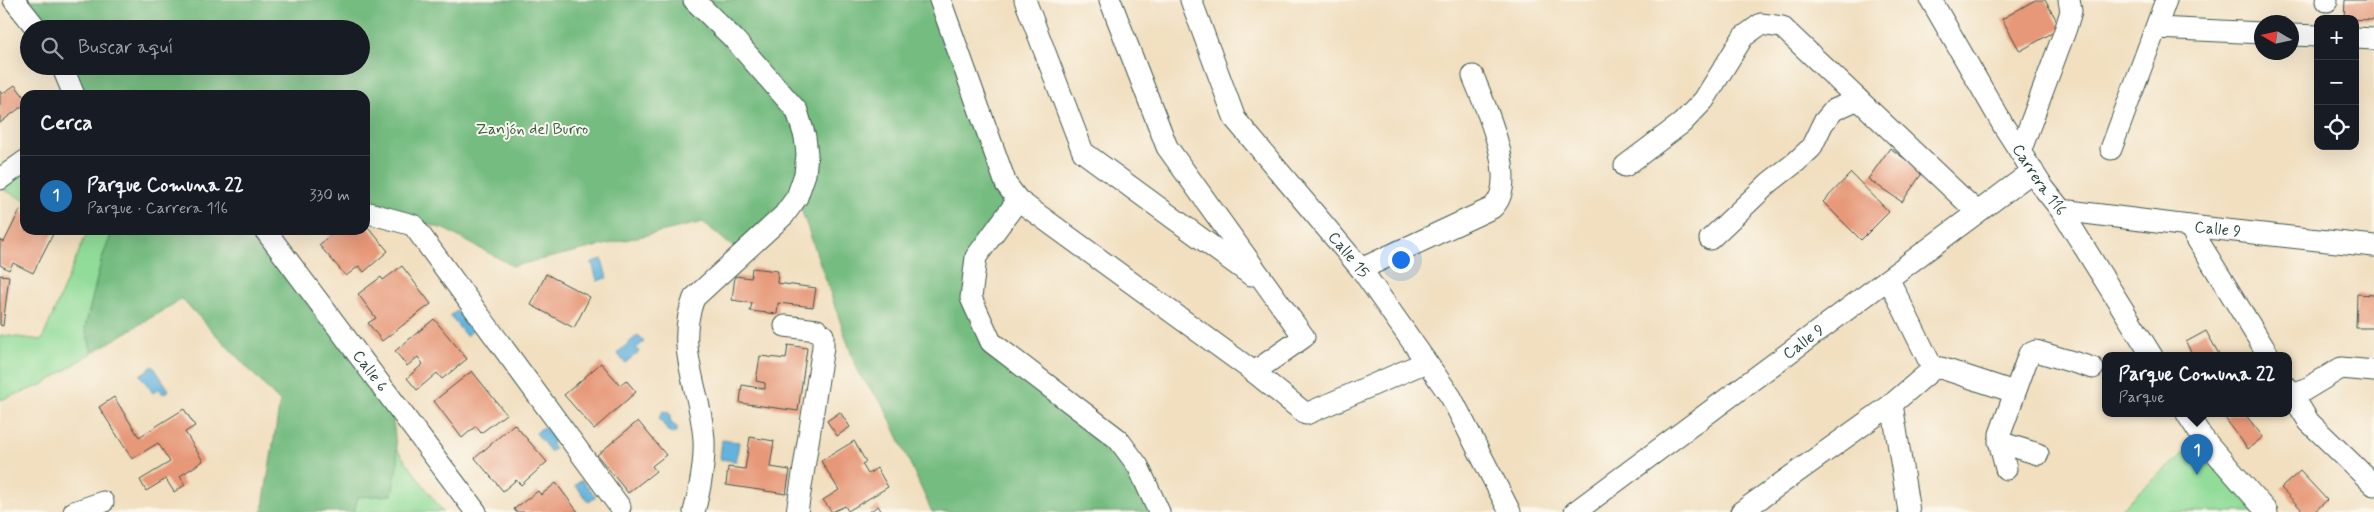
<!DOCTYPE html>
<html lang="es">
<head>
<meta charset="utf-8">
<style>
	:root { --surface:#171b24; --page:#242831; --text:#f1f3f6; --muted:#9ea1a6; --line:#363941; --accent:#1f6fb2 }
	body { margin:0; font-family:Mynerve,sans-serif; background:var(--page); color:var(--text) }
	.controls { position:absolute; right:15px; top:15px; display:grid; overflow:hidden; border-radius:10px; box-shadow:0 5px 20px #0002 }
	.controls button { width:45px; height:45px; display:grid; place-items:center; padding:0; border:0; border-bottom:1px solid var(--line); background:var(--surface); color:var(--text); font:25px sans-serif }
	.compass { position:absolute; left:2254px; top:15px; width:45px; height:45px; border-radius:50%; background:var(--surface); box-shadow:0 5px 20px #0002; rotate:279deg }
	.you { position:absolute; left:1400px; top:259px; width:18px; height:18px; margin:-12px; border:4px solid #fff; border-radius:50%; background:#1a73e8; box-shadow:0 0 0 8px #1a73e833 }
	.badge { display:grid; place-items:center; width:32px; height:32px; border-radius:50%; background:var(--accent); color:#fff; font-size:16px; font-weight:700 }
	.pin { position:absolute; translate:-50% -41px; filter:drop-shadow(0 1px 2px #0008) }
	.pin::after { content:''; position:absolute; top:26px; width:18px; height:15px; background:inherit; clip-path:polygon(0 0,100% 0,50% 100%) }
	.popup { position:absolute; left:2102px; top:352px; width:190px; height:65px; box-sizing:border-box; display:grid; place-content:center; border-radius:10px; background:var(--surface); filter:drop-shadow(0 1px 4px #0005); font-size:16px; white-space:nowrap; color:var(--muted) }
	.popup b { font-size:19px; color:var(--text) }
	.popup::after { content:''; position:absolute; left:50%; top:100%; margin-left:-10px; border:10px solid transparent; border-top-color:var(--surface) }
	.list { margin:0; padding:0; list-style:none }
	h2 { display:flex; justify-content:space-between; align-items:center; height:65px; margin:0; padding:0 20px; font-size:21px }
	h2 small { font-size:16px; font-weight:400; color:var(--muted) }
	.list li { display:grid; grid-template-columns:32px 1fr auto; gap:15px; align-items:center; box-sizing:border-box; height:80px; padding:0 20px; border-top:1px solid var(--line) }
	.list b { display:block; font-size:19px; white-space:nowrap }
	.list p { margin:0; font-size:16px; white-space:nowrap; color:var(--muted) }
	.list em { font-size:16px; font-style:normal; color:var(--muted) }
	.icon { flex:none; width:28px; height:28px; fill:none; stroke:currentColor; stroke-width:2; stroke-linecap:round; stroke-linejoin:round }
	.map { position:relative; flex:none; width:2374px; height:512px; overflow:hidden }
	.search { position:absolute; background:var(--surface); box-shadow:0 5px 20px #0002; left:20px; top:20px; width:350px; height:55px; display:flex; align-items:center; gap:12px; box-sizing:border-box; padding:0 18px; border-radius:28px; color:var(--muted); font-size:19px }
	.panel { position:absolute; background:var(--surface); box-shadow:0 5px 20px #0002; left:20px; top:90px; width:350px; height:145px; border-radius:15px }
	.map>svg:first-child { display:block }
</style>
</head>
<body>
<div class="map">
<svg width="2374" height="512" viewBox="0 0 2374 512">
	<rect width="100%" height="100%" fill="#fbf7ec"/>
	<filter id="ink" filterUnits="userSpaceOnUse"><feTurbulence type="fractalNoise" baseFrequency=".02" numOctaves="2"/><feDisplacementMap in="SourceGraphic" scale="10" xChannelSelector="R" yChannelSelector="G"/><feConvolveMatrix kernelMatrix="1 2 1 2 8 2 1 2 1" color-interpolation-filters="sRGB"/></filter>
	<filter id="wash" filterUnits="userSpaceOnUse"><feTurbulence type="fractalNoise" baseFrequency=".0096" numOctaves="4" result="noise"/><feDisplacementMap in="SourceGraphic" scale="20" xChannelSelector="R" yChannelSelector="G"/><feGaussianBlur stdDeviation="1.12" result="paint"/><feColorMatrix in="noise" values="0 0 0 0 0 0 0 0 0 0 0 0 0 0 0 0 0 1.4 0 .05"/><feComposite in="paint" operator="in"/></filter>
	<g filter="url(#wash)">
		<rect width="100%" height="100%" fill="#f1dfc0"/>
		<!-- green -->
		<g fill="#91dc98" stroke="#588c66">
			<path d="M25,172V200L2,189Z"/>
			<path d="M88,230H113L102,258L85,328L92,353L42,385L0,400V335L42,340Z"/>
			<path d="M2202,437L2267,512H2117Z"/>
			<path d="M396,448L443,512H354L358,497L398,461Z"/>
		</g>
		<!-- forest -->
		<g fill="#74bc80" stroke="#4a7c5a">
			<path d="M14,0H940L1018,200L976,257L971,298L991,342L1118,439L1159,512H932L884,406L858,373L797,197L741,254L703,222L513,266L444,229L365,206V95H74L62,66H361V29H37Z"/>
			<path d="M113,230H256L392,412L398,461L392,495L358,497L354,512H262L280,402L182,299L92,353L85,328L102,258Z"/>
		</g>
		<!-- water -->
		<g fill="#64b3de" stroke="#427889">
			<path d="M602,259L607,278L597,281L592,262Z"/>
			<path d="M457,311L473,330L466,336L450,316Z"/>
			<path d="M638,335L644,342L636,348L639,352L625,363L617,353Z"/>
			<path d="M153,366L169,390L163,394L159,388L153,393L140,375Z"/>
			<path d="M663,411L669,413L671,423L678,428L674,434L668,431L659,418Z"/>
			<path d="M544,426L555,441L551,444L555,448L551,452L536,433Z"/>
			<path d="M722,440L739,442L736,461L720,459Z"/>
			<path d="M582,480L596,497L589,502L575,485Z"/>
		</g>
		<g id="blocks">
			<!-- building -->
			<g fill="#e79878">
				<path d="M2035,0H2045L2061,28L2020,51L2002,19Z"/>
				<path d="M2345,0H2374V20L2344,19Z"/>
				<path d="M15,85L25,98V104L0,123V91L2,94Z"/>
				<path d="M1890,148L1923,172L1902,202L1868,179Z"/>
				<path d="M1851,173L1889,212L1861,240L1823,202Z"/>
				<path d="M20,210L25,212V230H55L33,273L13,263L9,270L0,265V240L4,242Z"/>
				<path d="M368,227L388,251L364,272L359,266L346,276L319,245L336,230H361L362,232Z"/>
				<path d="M402,266L431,304L382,341L368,323L376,318L358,294L381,277L383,280Z"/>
				<path d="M752,268L778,271L777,283L816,288L813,307L778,303L777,314L750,311L752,303L732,300L735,276L751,278Z"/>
				<path d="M546,274L590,297L574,328L531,305Z"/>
				<path d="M0,275L9,276L3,326L0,325Z"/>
				<path d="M2357,294L2374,295V328H2356Z"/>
				<path d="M434,319L467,359L442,379L437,373L417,390L407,378L423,364L418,357L407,366L395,351Z"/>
				<path d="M2206,331L2220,356H2193L2186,342Z"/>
				<path d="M788,345L807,348L798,411L740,403L742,385L765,389V383L756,381L760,356L786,359Z"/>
				<path d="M601,363L620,385L626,380L636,392L594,429L564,395Z"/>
				<path d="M472,371L506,414L481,433L476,426L462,438L434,401Z"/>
				<path d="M114,397L139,437L184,409L195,426L185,432L203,461L180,476L185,485L174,492L166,479L146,491L140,480L170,462L158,443L132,459L99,407Z"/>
				<path d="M840,412L850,427L837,436L827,421Z"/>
				<path d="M2231,414H2245L2263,437L2248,449L2225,418Z"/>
				<path d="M638,421L666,455L652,466L656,471L628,493L597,455Z"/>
				<path d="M514,424L547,462L521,485L516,480L503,491L475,458Z"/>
				<path d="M750,437L774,441L770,467L790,470L786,494L726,485L728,467L745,469Z"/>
				<path d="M854,441L866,462L862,464L868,474L877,468L888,487L848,511L845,506L832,512L823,500L839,490L821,461Z"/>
				<path d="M2300,471L2327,500L2314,512H2304L2281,488Z"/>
				<path d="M556,483L578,512H516L514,509L538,491L541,495Z"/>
				<path d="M878,506L882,512H869Z"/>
			</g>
		</g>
	</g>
	<g filter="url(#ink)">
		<use href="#blocks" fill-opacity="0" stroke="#3e5549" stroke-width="1"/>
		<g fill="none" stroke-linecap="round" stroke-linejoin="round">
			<!-- minor casing -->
			<g stroke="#3e5549" stroke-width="23">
				<g id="minor">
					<path d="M14,0L37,29"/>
					<path d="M694,0L734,39L797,111L805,137L807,154L805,174L797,197L784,215L694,298C674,350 701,389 704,440C705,464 700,489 694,512"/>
					<path d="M940,0L1006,184L1018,200L1254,372L1306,414L1426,362"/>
					<path d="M1025,0L1083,152L1251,275"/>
					<path d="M1110,0L1167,147L1304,337L1254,372"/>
					<path id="s1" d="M1191,0L1235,119L1361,269L1451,397L1510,512"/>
					<path id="s2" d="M1931,0L2003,125L2042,186L2061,210L2152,356"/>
					<path d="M2327,1V0"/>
					<path d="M2157,28L2262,33"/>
					<path d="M2292,35L2318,36"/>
					<path d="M2355,38L2374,39"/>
					<path d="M62,66L74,95"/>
					<path d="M2111,149L2166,0"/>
					<path d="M2020,152L2066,28L2071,11L2069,0"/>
					<path d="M1625,166L1682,123L1704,100L1743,37L1761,24L1782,27L1977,212"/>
					<path d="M0,179L25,161"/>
					<path d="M1018,200L976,257L971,298L991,342L1118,439L1138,466L1159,512"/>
					<path id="s3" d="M2061,210L2189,226L2374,246"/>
					<path d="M365,212L413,225L620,507"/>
					<path d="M2189,226L2269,356"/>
					<path id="s4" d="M265,230L476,512"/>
					<path d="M1710,239L1770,182L1796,162L1811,148L1823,123L1834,110L1858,99"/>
					<path d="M1361,269L1492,208C1521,183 1485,106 1473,76"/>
					<path d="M1889,280L1933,369"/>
					<path d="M785,326L817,330L823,335V347L797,512"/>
					<path d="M2288,388L2309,422L2374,485"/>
					<path d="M2293,397L2341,368L2374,371"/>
					<path d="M1892,404L1909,512"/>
					<path d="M2187,414L2202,437L2267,512"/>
					<path d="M1999,442L2038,454"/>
					<path d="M2006,469L2001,449L2000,434L2029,354L2036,351L2093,368"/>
					<path d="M74,512L103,502"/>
					<path id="s5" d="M1575,512L2033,171"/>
					<path d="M1741,512L1892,404L1933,369L1941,368L2014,392"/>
				</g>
			</g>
			<!-- minor -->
			<use href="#minor" stroke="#fff" stroke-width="21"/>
		</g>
	</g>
	<g text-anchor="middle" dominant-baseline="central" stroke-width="4" stroke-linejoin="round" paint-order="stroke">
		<!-- park labels -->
		<g font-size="16" fill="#365d48" stroke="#fbf7ec">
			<text x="532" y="129">Zanjón del Burro</text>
		</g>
		<!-- street labels -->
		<g font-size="16" fill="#1f3d34" stroke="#fbf7ec">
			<text stroke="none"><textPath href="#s2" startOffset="210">Carrera 116</textPath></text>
			<text stroke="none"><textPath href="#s3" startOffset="158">Calle 9</textPath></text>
			<text stroke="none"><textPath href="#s1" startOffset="304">Calle 15</textPath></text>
			<text stroke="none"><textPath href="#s5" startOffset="285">Calle 9</textPath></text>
			<text stroke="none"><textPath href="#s4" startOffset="176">Calle 6</textPath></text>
		</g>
	</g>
</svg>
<div class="controls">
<button>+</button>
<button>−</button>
<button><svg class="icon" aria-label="locate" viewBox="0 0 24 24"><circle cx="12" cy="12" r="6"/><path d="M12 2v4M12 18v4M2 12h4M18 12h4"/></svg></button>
</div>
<svg class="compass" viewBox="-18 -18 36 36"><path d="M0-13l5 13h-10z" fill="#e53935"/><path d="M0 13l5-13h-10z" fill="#9ea1a6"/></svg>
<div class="you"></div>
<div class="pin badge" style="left:2197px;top:475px">1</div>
<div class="popup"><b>Parque Comuna 22</b>Parque</div>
<div class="search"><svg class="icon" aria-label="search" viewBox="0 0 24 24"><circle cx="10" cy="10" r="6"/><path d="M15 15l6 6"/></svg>Buscar aquí</div>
<section class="panel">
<h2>Cerca<small></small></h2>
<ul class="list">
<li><span class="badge">1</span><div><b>Parque Comuna 22</b><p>Parque · Carrera 116</p></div><em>330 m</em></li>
</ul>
</section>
</div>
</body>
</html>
